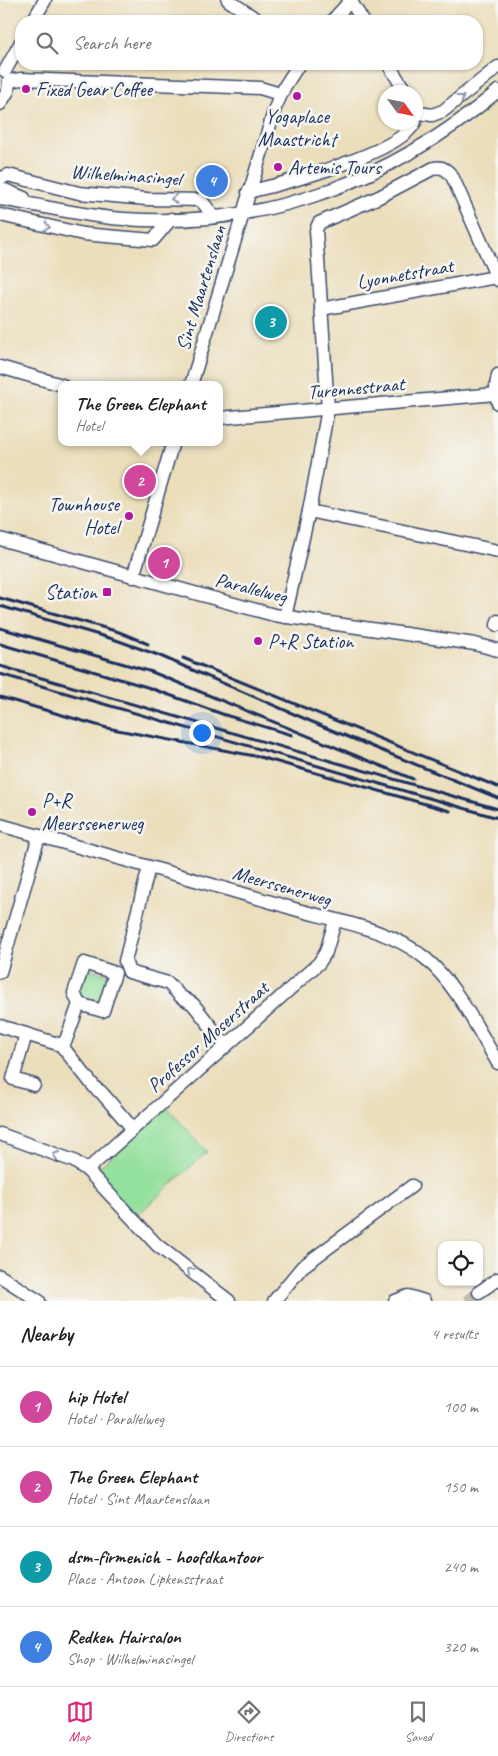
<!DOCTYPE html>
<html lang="en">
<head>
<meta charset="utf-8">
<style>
	:root { --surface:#fff; --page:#f2f2f2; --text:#202124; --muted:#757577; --line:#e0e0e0; --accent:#db2777 }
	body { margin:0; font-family:Caveat,sans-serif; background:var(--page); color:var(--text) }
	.controls { position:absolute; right:15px; bottom:15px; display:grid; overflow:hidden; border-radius:10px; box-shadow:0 1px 4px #0004 }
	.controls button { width:45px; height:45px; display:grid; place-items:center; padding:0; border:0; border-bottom:1px solid var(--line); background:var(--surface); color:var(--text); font:25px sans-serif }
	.compass { position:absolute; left:378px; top:85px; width:45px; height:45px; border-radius:50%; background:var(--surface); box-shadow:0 1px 4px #0004; rotate:123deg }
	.you { position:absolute; left:201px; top:732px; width:18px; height:18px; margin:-12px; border:4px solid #fff; border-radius:50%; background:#1a73e8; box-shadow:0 0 0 8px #1a73e833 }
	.badge { display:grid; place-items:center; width:32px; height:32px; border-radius:50%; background:var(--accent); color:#fff; font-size:16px; font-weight:700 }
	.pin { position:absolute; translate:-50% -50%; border:2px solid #fff; box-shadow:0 1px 5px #0006 }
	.popup { position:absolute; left:58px; top:381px; width:165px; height:65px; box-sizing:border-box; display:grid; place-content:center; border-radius:10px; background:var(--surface); filter:drop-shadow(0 1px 4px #0005); font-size:16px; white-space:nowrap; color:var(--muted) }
	.popup b { font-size:19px; color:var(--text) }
	.popup::after { content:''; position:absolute; left:50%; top:100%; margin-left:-10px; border:10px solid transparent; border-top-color:var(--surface) }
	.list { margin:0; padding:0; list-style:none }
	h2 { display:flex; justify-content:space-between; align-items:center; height:65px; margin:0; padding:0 20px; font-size:21px }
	h2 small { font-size:16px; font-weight:400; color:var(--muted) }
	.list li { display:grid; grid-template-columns:32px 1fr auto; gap:15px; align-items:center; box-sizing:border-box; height:80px; padding:0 20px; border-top:1px solid var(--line) }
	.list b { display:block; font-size:19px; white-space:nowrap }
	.list p { margin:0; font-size:16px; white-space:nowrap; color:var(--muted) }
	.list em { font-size:16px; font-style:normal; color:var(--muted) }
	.icon { flex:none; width:28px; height:28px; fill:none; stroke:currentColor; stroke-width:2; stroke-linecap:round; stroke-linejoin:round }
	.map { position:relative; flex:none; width:498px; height:1301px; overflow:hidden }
	.search { position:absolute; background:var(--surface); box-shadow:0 1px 4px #0004; left:15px; right:15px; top:15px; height:55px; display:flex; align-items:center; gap:12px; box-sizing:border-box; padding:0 18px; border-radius:20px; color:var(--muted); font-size:19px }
	.sheet { height:385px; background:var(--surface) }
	nav { display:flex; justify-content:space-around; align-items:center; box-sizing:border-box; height:70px; border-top:1px solid var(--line); background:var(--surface); font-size:14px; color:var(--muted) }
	nav a { display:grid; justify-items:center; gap:2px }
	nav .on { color:var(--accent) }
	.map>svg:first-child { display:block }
</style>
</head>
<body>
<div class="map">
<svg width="498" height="1301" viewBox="0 0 498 1301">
	<rect width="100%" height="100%" fill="#f6f6f2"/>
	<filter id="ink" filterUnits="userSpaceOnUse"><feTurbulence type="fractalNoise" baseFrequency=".02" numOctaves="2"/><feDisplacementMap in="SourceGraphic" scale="10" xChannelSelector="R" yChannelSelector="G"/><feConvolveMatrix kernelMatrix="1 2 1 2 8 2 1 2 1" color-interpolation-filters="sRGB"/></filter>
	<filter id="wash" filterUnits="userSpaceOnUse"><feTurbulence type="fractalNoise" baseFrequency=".0096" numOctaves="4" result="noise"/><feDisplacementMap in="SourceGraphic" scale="20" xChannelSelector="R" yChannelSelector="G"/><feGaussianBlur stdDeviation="1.12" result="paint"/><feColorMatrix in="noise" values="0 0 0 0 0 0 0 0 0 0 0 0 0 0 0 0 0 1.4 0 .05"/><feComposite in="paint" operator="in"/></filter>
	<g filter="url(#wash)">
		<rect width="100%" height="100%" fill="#ebdebb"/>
		<!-- green -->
		<g fill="#94e09d" stroke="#58887e">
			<path d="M87,968L109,975L101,1002L79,995Z"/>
			<path d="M167,1107L207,1152L135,1217L94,1172Z"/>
		</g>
	</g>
	<g filter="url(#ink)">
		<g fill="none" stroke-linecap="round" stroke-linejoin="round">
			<!-- minor-tunnel -->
			<path stroke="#c1bba8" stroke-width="12" stroke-dasharray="12 6" stroke-linecap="butt" d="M467,1301L479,1292"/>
			<!-- minor casing -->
			<g stroke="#3a496c" stroke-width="15">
				<g id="minor">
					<path d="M228,0L259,21"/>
					<path d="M350,0L363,21"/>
					<path d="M33,21L45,0"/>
					<path d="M332,21L351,0"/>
					<path d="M388,64L406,92"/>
					<path d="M5,71L21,42"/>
					<path d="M9,81L21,79L260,88L280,94"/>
					<path d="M0,104L8,91L9,81"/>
					<path d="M419,113L432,115L443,111L498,67"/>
					<path d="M0,179L8,175L79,193L147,199L201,200L214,217"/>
					<path d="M0,188L24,198"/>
					<path d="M248,192C282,184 401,153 415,122"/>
					<path d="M0,199C41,205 82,216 124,219C264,229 391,181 498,91"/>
					<path d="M0,215L83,234L153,240L171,219"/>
					<path d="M321,309L496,277"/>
					<path d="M0,367L62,385"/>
					<path d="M498,375L496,386L498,403"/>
					<path d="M191,385L275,108L285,86L299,64"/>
					<path d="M219,418L496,394"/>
					<path d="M309,511L498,551"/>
					<path d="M0,539L274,615L475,644L498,650"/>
					<path d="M133,577L173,442"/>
					<path d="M285,617L309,511L328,409L316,230L319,223L379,197L434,168C443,166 448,170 453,178L498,280"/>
					<path d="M497,625L498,621"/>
					<path d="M0,825C97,852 194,879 291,908C335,921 389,928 425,958C457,985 476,1027 498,1063"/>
					<path d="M149,867L125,961L129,972L168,983L180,996L193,1004L226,1046"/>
					<path d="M0,972L39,836"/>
					<path d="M0,1026L61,1045"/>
					<path d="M26,1034L13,1079L34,1085"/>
					<path d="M61,1045L66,1040L79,1004L74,993L84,963L115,973L103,1011L79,1004"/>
					<path d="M61,1045L96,1089L101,1092L133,1129"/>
					<path d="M0,1134L74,1161L87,1170L157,1245L229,1301"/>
					<path d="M87,1170L319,963L326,952L335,921"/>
					<path d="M0,1276L39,1301"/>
					<path d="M479,1292L498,1279"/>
					<path d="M274,1301L302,1267L412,1186"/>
					<path d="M395,1301L408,1296L424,1301"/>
				</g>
			</g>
			<!-- minor -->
			<use href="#minor" stroke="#fff" stroke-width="12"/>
			<!-- rail -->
			<g stroke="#1b2f5e" stroke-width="3">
				<path d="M0,598L119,632L148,644"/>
				<path d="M0,606L116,640L158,655L324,727L498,798"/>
				<path d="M0,628L152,672L413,779"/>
				<path d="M0,644L147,687L225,715L292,735"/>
				<path d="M183,658L498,787"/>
				<path d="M0,666L498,809"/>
				<path d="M0,674L498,818"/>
				<path d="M0,697L107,728L260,757L450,811"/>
			</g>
		</g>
		<!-- one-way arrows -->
		<defs><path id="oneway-chevron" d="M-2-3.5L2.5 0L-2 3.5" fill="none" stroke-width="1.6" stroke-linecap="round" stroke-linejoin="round" transform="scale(1.25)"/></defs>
		<g stroke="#8d97ae">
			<use href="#oneway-chevron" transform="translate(461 98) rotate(-37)"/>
			<use href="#oneway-chevron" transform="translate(174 199) rotate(179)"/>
			<use href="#oneway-chevron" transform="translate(47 227) rotate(13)"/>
			<use href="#oneway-chevron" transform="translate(56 1155) rotate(-160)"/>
			<use href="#oneway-chevron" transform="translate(190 1271) rotate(-142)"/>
		</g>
	</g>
	<!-- markers -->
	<g fill="#b5179e" stroke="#f6f6f2" stroke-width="2">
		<circle cx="26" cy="89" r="5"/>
		<circle cx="297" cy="96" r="5"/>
		<circle cx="278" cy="167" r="5"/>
		<circle cx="129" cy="516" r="5"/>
		<rect x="102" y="587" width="10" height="10" rx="2.5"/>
		<circle cx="258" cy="641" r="5"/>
		<circle cx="32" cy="812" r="5"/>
	</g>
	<g text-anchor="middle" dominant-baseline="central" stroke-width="5" stroke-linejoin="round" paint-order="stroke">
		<!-- poi labels -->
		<g font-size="20" fill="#1b2f5e" stroke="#f6f6f2" text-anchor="start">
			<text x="36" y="89">Fixed Gear Coffee</text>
			<text x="297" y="116" text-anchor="middle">Yogaplace<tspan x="297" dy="23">Maastricht</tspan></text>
			<text x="288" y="167">Artemis Tours</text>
			<text x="119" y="504" text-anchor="end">Townhouse<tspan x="119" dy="23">Hotel</tspan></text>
			<text x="97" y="592" text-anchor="end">Station</text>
			<text x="268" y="641">P+R Station</text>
			<text x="42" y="800">P+R<tspan x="42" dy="23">Meerssenerweg</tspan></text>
		</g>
		<!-- street labels -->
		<g font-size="20" fill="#1b2f5e" stroke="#f6f6f2">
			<text transform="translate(126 175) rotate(4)">Wilhelminasingel</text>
			<text transform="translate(405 274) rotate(-10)">Lyonnetstraat</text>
			<text transform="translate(201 288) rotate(-73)">Sint Maartenslaan</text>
			<text transform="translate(356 388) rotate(-5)">Turennestraat</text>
			<text transform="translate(251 588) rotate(14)">Parallelweg</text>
			<text transform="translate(282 886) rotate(16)">Meerssenerweg</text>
			<text transform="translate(208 1037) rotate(-42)">Professor Moserstraat</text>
		</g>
	</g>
</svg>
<div class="controls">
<button><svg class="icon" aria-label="locate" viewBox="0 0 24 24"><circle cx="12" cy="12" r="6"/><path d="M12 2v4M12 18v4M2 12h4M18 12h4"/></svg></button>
</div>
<svg class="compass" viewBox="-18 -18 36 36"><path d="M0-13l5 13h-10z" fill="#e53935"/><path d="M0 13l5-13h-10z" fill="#757577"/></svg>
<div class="you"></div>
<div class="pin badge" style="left:164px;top:563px;background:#d1479c">1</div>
<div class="pin badge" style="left:140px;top:481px;background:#d1479c">2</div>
<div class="popup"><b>The Green Elephant</b>Hotel</div>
<div class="pin badge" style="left:271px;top:322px;background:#0f9aa8">3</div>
<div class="pin badge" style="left:212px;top:181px;background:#3f7fe0">4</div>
<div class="search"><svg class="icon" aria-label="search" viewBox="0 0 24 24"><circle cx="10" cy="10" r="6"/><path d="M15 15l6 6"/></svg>Search here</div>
</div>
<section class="sheet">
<h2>Nearby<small>4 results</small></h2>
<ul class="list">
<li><span class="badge" style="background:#d1479c">1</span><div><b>hip Hotel</b><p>Hotel · Parallelweg</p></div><em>100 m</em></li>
<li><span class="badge" style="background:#d1479c">2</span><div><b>The Green Elephant</b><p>Hotel · Sint Maartenslaan</p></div><em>150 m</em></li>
<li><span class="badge" style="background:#0f9aa8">3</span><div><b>dsm-firmenich - hoofdkantoor</b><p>Place · Antoon Lipkensstraat</p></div><em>240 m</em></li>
<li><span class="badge" style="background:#3f7fe0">4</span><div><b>Redken Hairsalon</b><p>Shop · Wilhelminasingel</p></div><em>320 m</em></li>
</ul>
</section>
<nav>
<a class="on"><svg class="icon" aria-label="map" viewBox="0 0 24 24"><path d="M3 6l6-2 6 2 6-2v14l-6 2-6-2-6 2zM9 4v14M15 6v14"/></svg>Map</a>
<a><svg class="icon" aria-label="directions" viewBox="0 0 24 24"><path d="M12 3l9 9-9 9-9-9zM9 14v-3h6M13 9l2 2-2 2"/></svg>Directions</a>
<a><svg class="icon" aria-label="saved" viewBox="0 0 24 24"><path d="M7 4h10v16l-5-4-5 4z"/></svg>Saved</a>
</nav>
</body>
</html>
